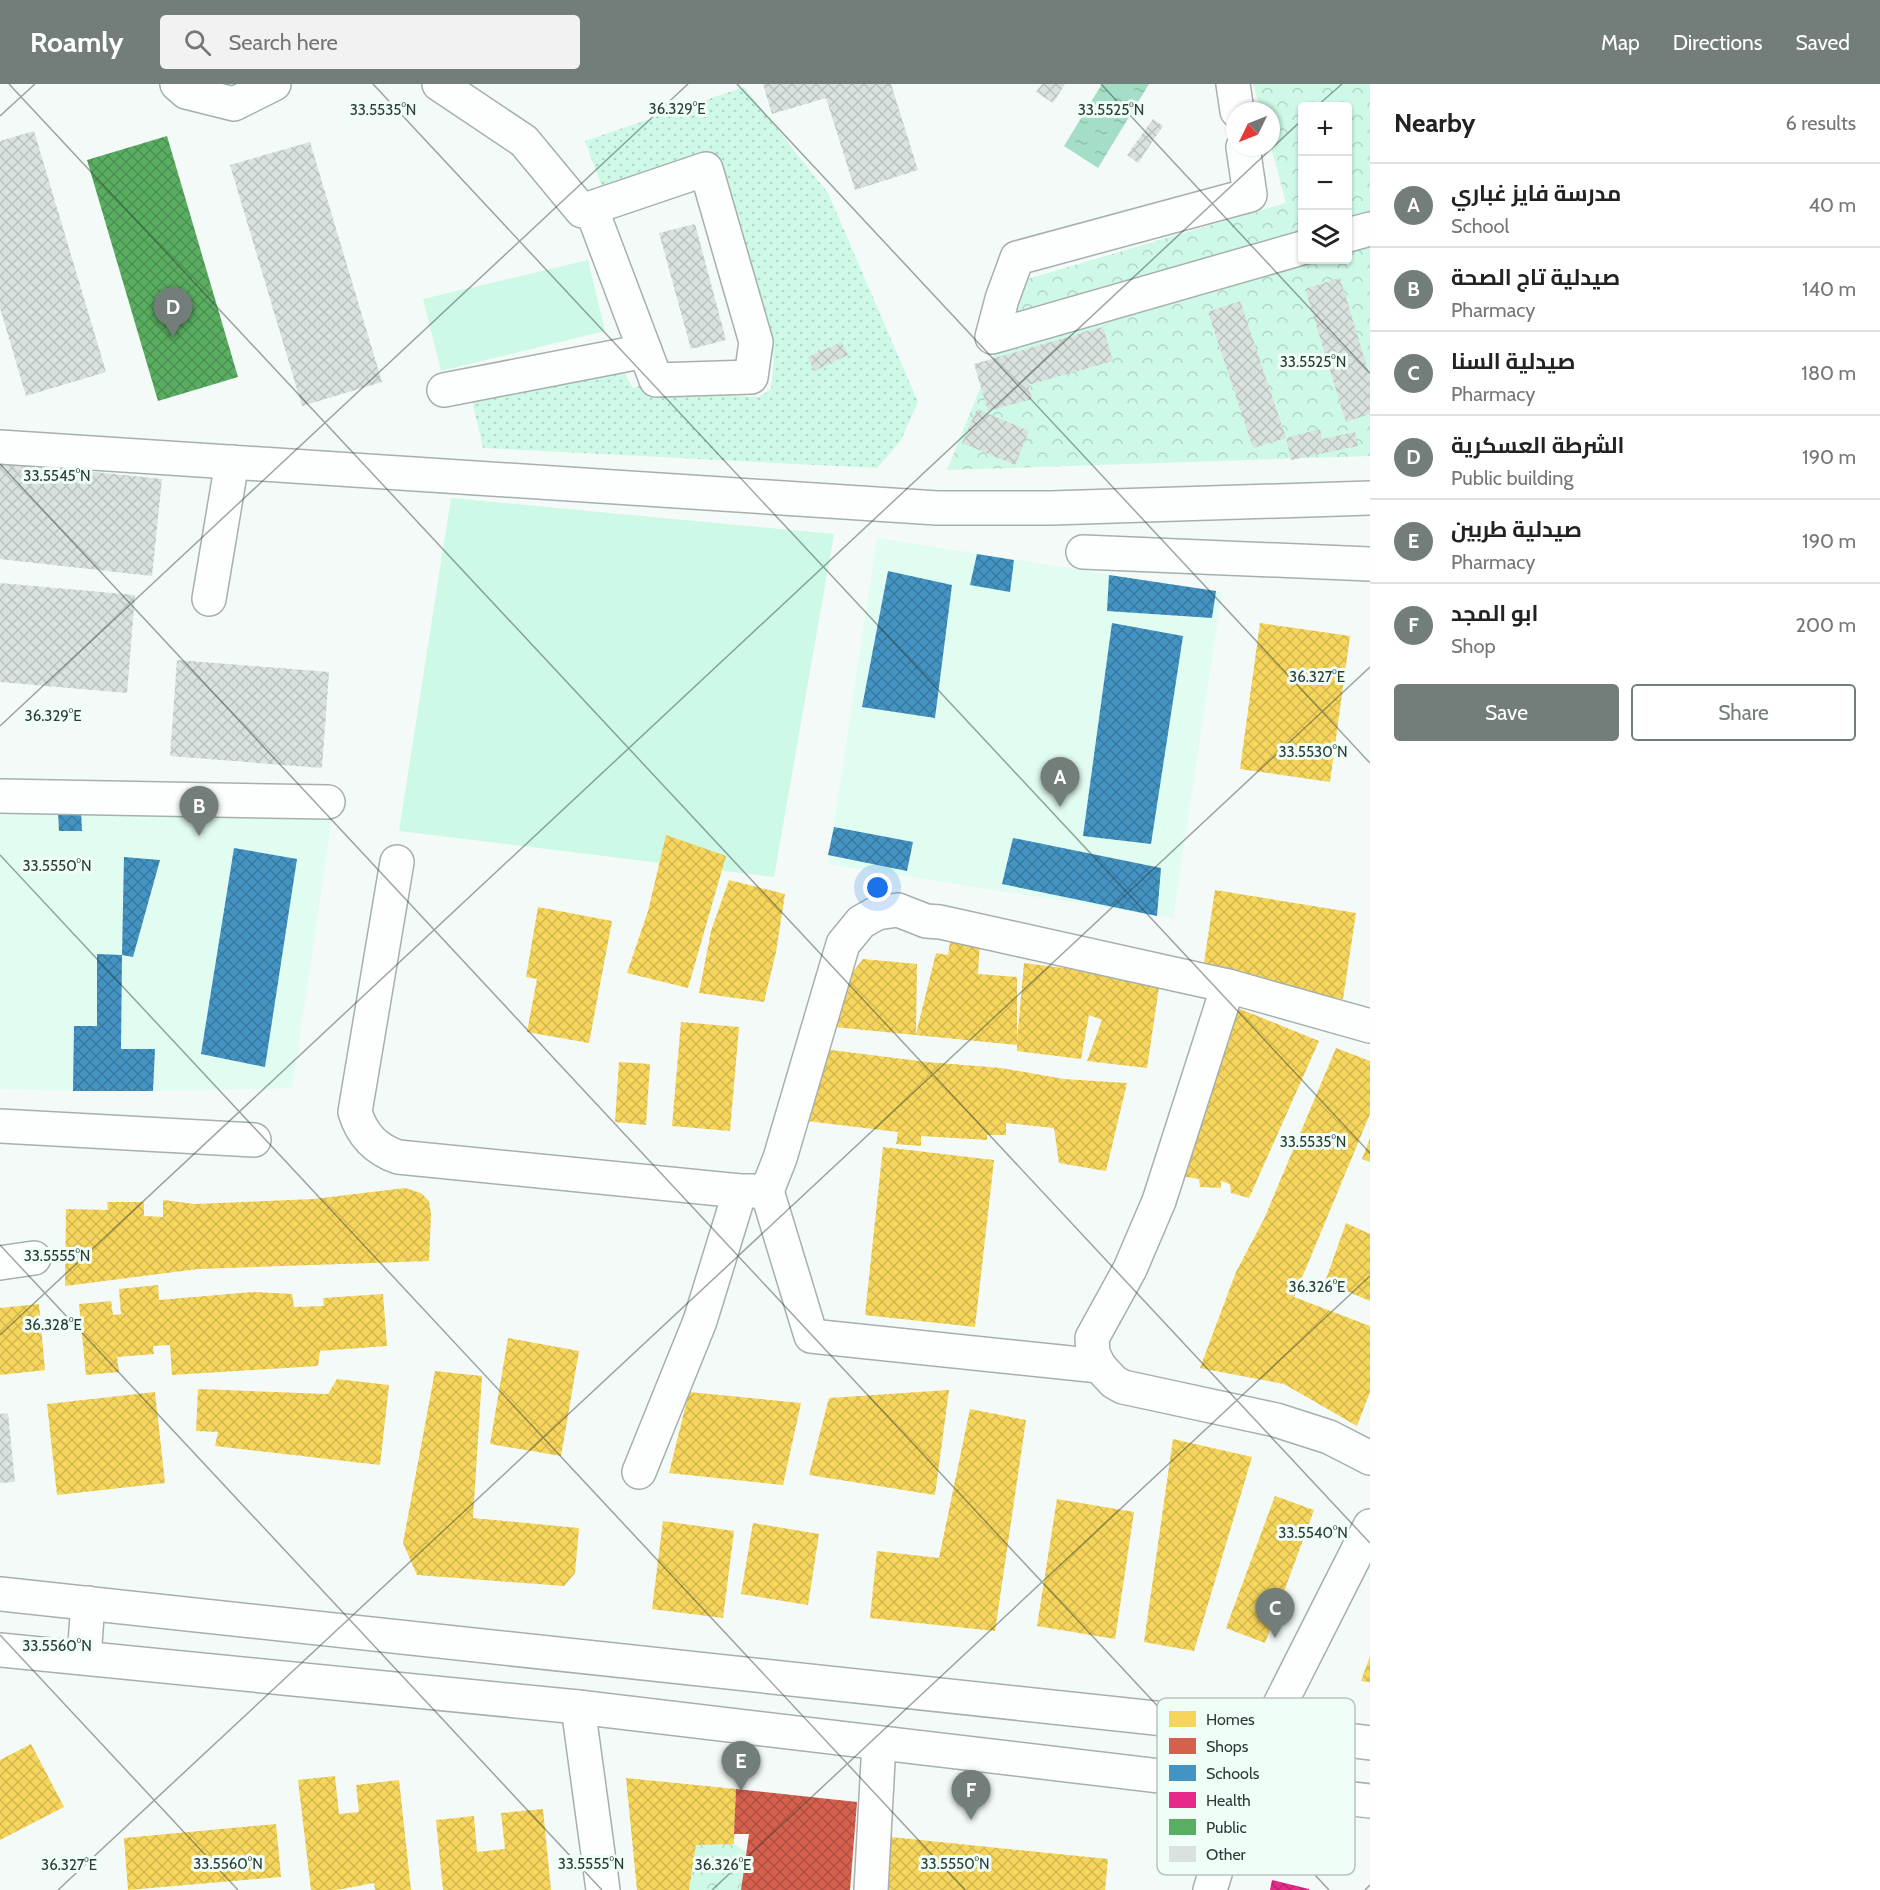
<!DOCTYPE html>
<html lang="en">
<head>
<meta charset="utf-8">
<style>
	:root { --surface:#fff; --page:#f2f2f2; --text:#222; --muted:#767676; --line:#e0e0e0; --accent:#737e7a }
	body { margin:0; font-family:Cabin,Cairo,sans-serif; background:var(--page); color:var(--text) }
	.controls { position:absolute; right:18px; top:18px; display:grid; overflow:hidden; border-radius:6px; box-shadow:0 2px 4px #0004 }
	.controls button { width:54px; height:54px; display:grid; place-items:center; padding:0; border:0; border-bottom:2px solid var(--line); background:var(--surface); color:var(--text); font:30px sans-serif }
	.compass { position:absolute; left:1226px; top:18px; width:54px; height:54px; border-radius:50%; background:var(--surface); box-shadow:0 2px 4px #0004; rotate:227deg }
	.you { position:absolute; left:878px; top:804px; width:21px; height:21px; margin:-15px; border:4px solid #fff; border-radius:50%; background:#1a73e8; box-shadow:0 0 0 9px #1a73e833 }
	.badge { display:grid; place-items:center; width:39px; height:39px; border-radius:50%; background:var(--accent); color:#fff; font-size:20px; font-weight:700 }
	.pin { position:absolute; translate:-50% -50px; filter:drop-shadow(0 2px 3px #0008) }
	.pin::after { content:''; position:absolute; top:32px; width:21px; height:18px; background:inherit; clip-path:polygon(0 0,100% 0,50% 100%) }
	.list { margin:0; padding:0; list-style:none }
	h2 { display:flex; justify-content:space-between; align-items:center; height:78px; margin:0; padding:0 24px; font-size:26px }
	h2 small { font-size:20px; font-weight:400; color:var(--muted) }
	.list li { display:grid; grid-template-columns:39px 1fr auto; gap:18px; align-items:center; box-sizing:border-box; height:84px; padding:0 24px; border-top:2px solid var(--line) }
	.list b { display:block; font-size:22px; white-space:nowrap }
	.list p { margin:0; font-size:20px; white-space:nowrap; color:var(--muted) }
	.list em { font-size:20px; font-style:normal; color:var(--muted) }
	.actions { display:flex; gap:12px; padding:18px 24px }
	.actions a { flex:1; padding:14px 0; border:2px solid var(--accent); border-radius:6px; text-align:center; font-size:21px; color:var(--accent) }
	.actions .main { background:var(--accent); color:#fff }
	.icon { flex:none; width:33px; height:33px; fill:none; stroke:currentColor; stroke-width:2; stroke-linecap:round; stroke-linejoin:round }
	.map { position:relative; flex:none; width:1370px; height:1806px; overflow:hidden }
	header { display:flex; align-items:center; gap:36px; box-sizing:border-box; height:84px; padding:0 30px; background:var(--accent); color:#fff }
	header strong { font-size:28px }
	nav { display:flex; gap:33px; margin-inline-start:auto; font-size:21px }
	.search { width:420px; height:54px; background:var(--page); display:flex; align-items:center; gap:15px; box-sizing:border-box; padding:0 21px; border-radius:6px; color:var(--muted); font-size:22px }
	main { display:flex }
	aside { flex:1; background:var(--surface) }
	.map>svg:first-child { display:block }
</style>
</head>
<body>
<header>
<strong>Roamly</strong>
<div class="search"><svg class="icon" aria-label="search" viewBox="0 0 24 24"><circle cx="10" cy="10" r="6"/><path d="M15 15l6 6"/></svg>Search here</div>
<nav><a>Map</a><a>Directions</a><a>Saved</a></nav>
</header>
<main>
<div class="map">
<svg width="1370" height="1806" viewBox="0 0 1370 1806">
	<defs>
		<pattern id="grass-dots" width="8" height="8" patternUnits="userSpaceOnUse" patternTransform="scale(1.5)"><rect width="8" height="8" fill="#cef9e7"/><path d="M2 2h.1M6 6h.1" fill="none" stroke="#b1d6c7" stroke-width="1.8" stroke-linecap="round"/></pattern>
		<pattern id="forest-crowns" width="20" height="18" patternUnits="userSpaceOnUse" patternTransform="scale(1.5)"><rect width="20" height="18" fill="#cef9e7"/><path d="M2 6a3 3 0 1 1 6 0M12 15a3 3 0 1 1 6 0" fill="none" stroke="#b1d6c7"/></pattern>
		<pattern id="water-ripples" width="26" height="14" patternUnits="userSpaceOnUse" patternTransform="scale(1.5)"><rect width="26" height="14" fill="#a5dec7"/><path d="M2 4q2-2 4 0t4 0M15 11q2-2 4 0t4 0" fill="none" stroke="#8ebfac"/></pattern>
		<pattern id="homes-cross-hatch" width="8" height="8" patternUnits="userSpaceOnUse" patternTransform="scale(1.5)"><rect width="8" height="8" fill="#f6d55c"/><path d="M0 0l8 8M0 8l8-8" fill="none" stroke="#d3b851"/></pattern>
		<pattern id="shops-cross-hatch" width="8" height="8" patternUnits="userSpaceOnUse" patternTransform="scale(1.5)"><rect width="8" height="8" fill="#d6604d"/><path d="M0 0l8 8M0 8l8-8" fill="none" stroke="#ae5041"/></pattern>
		<pattern id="schools-cross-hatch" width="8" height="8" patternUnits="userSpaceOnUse" patternTransform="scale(1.5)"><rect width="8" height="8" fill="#4393c3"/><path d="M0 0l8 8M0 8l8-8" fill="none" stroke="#38799f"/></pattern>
		<pattern id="health-cross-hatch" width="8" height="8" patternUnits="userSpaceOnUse" patternTransform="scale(1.5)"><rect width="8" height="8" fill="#e7298a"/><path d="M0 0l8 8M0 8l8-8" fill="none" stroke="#bc2472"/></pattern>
		<pattern id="public-cross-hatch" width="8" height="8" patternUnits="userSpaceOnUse" patternTransform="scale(1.5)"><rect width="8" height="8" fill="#5aae61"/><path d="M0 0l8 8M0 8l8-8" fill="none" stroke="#4b8f51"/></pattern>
		<pattern id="building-cross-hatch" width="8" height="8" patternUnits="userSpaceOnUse" patternTransform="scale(1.5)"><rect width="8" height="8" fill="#d9e2de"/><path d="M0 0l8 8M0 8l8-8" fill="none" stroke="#bbc3bf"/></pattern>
	</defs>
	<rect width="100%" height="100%" fill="#f4faf7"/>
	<!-- built -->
	<g fill="#e1fcf0">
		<path d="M877,454L1222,508L1173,834L828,780Z"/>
		<path d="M333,727L292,1004L121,1008L0,1005V728Z"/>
	</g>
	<!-- grass -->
	<path fill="url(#grass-dots)" d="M744,3L828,109L918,318L900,358L877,384L483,364L471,312L620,281L633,304L647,297L669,308L759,313L771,305L774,278L768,242L708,74L603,106L585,57Z"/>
	<!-- forest -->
	<g fill="url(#forest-crowns)" fill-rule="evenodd">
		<path d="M1253,0H1370V372L947,386L1024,196L1286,119L1271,63V27H1261ZM1302,22H1348V176H1302Z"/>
		<path d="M734,1760L746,1768L741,1806H689L696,1761Z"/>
	</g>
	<!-- green -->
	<g fill="#cef9e7">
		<path d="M588,176L605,247L441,287L423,215Z"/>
		<path d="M451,414L834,450L774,793L399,747Z"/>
	</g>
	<!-- water -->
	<path fill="url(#water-ripples)" d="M1102,0H1149L1098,84L1064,62Z"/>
	<!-- homes -->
	<g fill="url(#homes-cross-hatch)">
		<path d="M1260,539L1350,552L1330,698L1240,685Z"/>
		<path d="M666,751L726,772L688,904L627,889L648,827Z"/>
		<path d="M729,796L785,810L776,868L764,918L699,909L711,847Z"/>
		<path d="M1215,806L1356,829L1343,915L1202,892Z"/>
		<path d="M538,823L612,837L589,959L527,948L537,895L526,893Z"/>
		<path d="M951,851L980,857L978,890L1017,893V957L1024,879L1160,896L1147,984L1087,977L1102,936L1089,931L1081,975L1017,967V961L834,943L850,892L863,875L917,880L916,950L936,869L948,871Z"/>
		<path d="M1228,920L1319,957L1249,1114L1231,1109L1230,1100L1221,1097V1104L1200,1103L1199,1095L1175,1091Z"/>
		<path d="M681,938L739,943L730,1047L672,1042Z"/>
		<path d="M1336,964L1370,977V1030L1294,1213L1370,1242V1308L1357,1342L1284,1300L1200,1284L1236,1188L1264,1135Z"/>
		<path d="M823,965L927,978L1001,984L1064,995L1127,999L1106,1087L1059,1079L1054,1044L1006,1039V1051H987V1056L921,1052V1062L896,1060L898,1048L807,1037Z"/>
		<path d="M619,978L650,980L646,1041L615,1038Z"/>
		<path d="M1370,1054V1078L1362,1075Z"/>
		<path d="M883,1063L994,1076L975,1243L865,1231Z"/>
		<path d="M405,1104L421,1109L429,1117L431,1130L429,1177L198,1185L65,1202L66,1125L108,1126L107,1118H144V1132L163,1133V1116L195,1120L314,1115Z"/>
		<path d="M1346,1139L1370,1150V1217L1325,1198Z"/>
		<path d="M158,1201L159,1216L253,1208L292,1210L294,1223L324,1222L323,1214L383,1210L387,1262L320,1267L318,1282L172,1291L170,1261L153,1262L154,1270L117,1273L119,1288L86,1291L79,1220L111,1217L113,1231L121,1230L119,1205Z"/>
		<path d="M39,1220L45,1286L0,1291V1224Z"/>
		<path d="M508,1254L579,1267L561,1372L490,1360Z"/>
		<path d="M435,1287L482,1292L473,1434L579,1444L575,1489L564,1502L417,1491L403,1459Z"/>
		<path d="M337,1295L389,1301L380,1381L215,1362L218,1348L196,1347L198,1305L328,1310Z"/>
		<path d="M949,1306L935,1411L809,1391L829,1314Z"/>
		<path d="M155,1308L165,1399L57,1411L47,1320Z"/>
		<path d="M689,1308L801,1319L783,1401L669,1389Z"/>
		<path d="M970,1325L1026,1336L995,1547L870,1534L877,1467L939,1474Z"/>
		<path d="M1173,1355L1252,1373L1194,1567L1144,1558Z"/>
		<path d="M1275,1412L1314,1426L1265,1559L1226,1544Z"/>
		<path d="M1057,1415L1134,1428L1115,1555L1037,1542Z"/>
		<path d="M663,1437L734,1447L723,1534L652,1525Z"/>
		<path d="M753,1439L819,1450L808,1521L741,1510Z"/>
		<path d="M1370,1572V1598L1361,1597Z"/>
		<path d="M31,1660L64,1723L0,1756V1676Z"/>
		<path d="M335,1692L339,1730L359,1728L356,1701L399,1696L411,1806H375L374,1799L337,1806H311L298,1696Z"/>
		<path d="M626,1694L736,1705L734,1760L696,1761L689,1806H637Z"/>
		<path d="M543,1725L551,1806H443L436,1736L474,1732L477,1768L505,1765L501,1729Z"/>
		<path d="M276,1740L281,1793L128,1806L124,1754Z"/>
		<path d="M891,1753L1108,1775L1105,1806H885Z"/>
	</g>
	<!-- shops -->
	<path fill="url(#shops-cross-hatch)" d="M736,1705L857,1718L850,1806H741L749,1750H734Z"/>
	<!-- schools -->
	<g fill="url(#schools-cross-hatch)">
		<path d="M977,470L1014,476L1010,508L970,501Z"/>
		<path d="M888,487L952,501L935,634L862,623Z"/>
		<path d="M1109,491L1216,507L1212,534L1107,527Z"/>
		<path d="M1112,539L1183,552L1151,760L1083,752Z"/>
		<path d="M81,727L82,747H59L58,728Z"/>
		<path d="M834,743L913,758L907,787L828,771Z"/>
		<path d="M1013,754L1161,784L1157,832L1002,800Z"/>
		<path d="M234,764L297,775L265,983L201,970Z"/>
		<path d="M124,773L160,776L133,873L122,871Z"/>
		<path d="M97,870L122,871L121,965H155L153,1007H73L74,942H97Z"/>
	</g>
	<!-- health -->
	<path fill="url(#health-cross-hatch)" d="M1272,1796L1309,1805V1806H1270Z"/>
	<!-- public -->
	<path fill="url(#public-cross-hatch)" d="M167,52L238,293L158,317L87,76Z"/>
	<!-- building -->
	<g fill="url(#building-cross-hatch)">
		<path d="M763,0H891L918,86L855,106L826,14L772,30Z"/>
		<path d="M1042,0H1065L1053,19L1036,8Z"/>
		<path d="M1153,35L1163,42L1138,79L1127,71Z"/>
		<path d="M34,47L106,288L26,312L0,224V57Z"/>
		<path d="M310,58L382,298L302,322L230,81Z"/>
		<path d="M695,140L726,256L691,265L659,149Z"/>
		<path d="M1340,194L1370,293V330L1346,338L1305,205Z"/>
		<path d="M1240,217L1286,354L1320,345L1322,355L1355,348L1358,362L1291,376L1286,354L1253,364L1208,228Z"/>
		<path d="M1103,243L1113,277L1028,301L1032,315L988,327L974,280Z"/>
		<path d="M842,258L848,271L814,287L808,273Z"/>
		<path d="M977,325L1029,347L1015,381L962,359Z"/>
		<path d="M0,378L162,395L152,492L0,475Z"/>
		<path d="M0,499L135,511L127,609L0,598Z"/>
		<path d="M177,576L329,588L322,684L170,672Z"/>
		<path d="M8,1329L15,1398L0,1399V1330Z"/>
	</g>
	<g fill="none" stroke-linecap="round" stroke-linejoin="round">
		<!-- minor casing -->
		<g stroke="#a6b0ac" stroke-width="36">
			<g id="minor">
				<path d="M177,0L186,8L234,20L274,0"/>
				<path d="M439,0L524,57L582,127L706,85L756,258L751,293L656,296L591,124"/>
				<path d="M1233,0L1237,27"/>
				<path d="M1243,63L1250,111L1017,174L1002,215L992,253L1302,164"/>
				<path d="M1348,151L1370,145"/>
				<path d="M444,306L645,267"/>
				<path d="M1083,468L1370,480"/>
				<path d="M209,515L232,378"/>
				<path d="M0,712L328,718"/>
				<path d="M397,778L355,1028C362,1051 375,1065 398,1073L740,1107H767L780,1074L843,860L861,838L877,829L898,826L926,837L940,838L1228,902L1370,942"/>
				<path d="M1228,902L1159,1117L1130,1185L1092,1254L1093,1269L1099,1282L1114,1298L1123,1303L1276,1336L1329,1353L1370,1374"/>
				<path d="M0,1042L254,1056"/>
				<path d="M767,1107L811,1252L1099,1282"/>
				<path d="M0,1179L34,1174"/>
				<path d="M639,1388L700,1237L740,1107"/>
				<path d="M578,1623L603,1806"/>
				<path d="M1267,1646L1370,1442"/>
				<path d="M871,1806L879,1659"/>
				<path d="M1210,1806L1242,1702"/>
			</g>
		</g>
		<!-- major casing -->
		<g stroke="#a6b0ac" stroke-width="36">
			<g id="major">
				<path d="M0,363L937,424H1051L1370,414"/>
				<path d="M0,1510L1267,1646L1370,1659"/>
				<path d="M0,1566L578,1623L1370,1717"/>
				<path d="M84,1573L88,1519"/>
				<path d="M1242,1702L1267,1646"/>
			</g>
		</g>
		<!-- minor -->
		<use href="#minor" stroke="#fdfefe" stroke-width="33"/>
		<!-- major -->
		<use href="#major" stroke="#fdfefe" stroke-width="33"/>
	</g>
	<!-- ticks -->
	<path fill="none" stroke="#2d3c36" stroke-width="1.5" stroke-opacity="0.45" d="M9,0L1370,1459M373,0L1370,1069M737,0L1370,679M1101,0L1370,289M1317,22L1342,0M0,32L35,0M0,380L1329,1806M0,642L688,0M0,771L965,1806M0,1161L602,1806M0,1251L1302,36M0,1551L238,1806M58,1806L1370,583M712,1806L1370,1192M1365,1806L1370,1801"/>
	<!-- legend -->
	<rect x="1157" y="1614" width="198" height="177" rx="9" fill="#f0fef8" stroke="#b6c4be" stroke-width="1.5"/>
	<rect x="1169" y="1627" width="27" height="16" fill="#f6d55c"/>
	<rect x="1169" y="1654" width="27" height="16" fill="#d6604d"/>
	<rect x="1169" y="1681" width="27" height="16" fill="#4393c3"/>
	<rect x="1169" y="1708" width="27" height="16" fill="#e7298a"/>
	<rect x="1169" y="1735" width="27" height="16" fill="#5aae61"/>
	<rect x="1169" y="1762" width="27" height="16" fill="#d9e2de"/>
	<g font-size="16" fill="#2d3c36">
		<text x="1206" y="1641">Homes</text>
		<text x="1206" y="1668">Shops</text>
		<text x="1206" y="1695">Schools</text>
		<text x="1206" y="1722">Health</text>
		<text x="1206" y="1749">Public</text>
		<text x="1206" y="1776">Other</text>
	</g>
	<g font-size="15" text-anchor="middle" fill="#2d3c36" stroke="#f0fef8" stroke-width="6" stroke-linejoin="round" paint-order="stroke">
		<text x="677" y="30">36.329°E</text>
		<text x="383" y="31">33.5535°N</text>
		<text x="1111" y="31">33.5525°N</text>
		<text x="1313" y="283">33.5525°N</text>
		<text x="57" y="397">33.5545°N</text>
		<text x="1317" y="598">36.327°E</text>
		<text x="53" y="637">36.329°E</text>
		<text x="1313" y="673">33.5530°N</text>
		<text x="57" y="787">33.5550°N</text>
		<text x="1313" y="1063">33.5535°N</text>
		<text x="57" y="1177">33.5555°N</text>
		<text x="1317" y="1208">36.326°E</text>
		<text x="53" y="1246">36.328°E</text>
		<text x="1313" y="1454">33.5540°N</text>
		<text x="57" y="1567">33.5560°N</text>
		<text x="228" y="1785">33.5560°N</text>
		<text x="591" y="1785">33.5555°N</text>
		<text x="955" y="1785">33.5550°N</text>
		<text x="69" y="1786">36.327°E</text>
		<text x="723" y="1786">36.326°E</text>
	</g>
</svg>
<div class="controls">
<button>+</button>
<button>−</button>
<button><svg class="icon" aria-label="layers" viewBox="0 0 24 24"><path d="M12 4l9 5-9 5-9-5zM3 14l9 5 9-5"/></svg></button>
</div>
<svg class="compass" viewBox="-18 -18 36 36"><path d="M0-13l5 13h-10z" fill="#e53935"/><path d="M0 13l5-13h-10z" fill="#767676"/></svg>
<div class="you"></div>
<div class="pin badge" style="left:1060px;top:723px">A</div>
<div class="pin badge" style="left:199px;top:752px">B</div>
<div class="pin badge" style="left:1275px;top:1554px">C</div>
<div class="pin badge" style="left:173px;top:253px">D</div>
<div class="pin badge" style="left:741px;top:1707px">E</div>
<div class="pin badge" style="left:971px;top:1736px">F</div>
</div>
<aside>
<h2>Nearby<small>6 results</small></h2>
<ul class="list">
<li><span class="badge">A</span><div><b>مدرسة فايز غباري</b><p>School</p></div><em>40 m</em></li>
<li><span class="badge">B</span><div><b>صيدلية تاج الصحة</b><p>Pharmacy</p></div><em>140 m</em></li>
<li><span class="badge">C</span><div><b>صيدلية السنا</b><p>Pharmacy</p></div><em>180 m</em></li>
<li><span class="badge">D</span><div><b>الشرطة العسكرية</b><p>Public building</p></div><em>190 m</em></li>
<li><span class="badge">E</span><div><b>صيدلية طربين</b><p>Pharmacy</p></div><em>190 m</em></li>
<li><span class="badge">F</span><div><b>ابو المجد</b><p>Shop</p></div><em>200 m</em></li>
</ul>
<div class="actions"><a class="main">Save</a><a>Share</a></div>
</aside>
</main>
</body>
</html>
